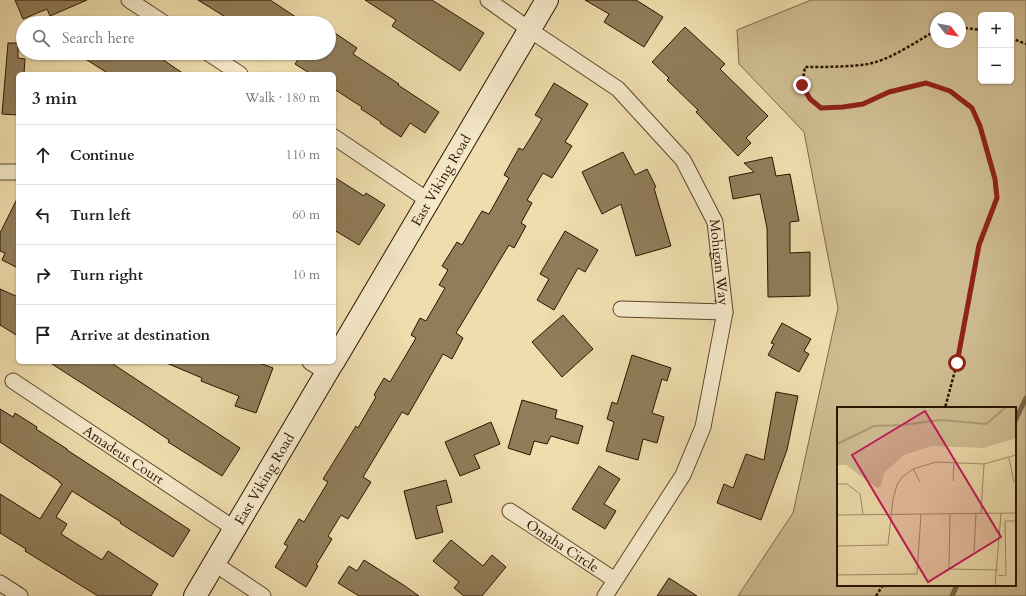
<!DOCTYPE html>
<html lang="en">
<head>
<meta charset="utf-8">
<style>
	:root { --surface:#fff; --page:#f6f6f6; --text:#222; --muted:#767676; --line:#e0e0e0 }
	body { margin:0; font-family:Cardo,serif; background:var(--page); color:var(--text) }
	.controls { position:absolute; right:12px; top:12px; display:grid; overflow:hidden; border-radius:6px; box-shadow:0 1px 3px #0004 }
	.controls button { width:36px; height:36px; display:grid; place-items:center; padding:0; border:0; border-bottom:1px solid var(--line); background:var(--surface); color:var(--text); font:20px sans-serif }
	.compass { position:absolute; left:930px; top:12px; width:36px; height:36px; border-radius:50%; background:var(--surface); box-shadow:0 1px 3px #0004; rotate:121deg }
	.stop { position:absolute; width:12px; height:12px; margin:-9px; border:3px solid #8f2418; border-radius:50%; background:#fff }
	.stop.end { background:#8f2418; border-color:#fff; box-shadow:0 1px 4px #0008 }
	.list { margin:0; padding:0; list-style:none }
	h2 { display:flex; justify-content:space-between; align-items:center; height:52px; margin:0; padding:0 16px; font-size:17px }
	h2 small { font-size:13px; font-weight:400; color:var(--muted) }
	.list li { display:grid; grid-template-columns:26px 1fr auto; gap:12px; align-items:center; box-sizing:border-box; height:60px; padding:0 16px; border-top:1px solid var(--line) }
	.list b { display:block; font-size:15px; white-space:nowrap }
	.list em { font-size:13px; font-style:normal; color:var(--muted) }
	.icon { flex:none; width:22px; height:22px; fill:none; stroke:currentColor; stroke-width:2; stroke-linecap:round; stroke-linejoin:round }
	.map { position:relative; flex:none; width:1026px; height:596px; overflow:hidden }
	.search { position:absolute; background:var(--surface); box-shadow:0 1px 3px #0004; left:16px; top:16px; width:320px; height:44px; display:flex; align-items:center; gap:10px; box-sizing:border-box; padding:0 14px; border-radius:22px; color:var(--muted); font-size:15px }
	.panel { position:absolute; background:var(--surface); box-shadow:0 1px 3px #0004; left:16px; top:72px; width:320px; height:292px; border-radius:6px }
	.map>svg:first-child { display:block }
</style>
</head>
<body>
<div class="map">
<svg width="1026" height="596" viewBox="0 0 1026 596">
	<rect width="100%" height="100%" fill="#efddad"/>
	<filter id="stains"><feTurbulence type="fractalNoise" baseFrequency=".005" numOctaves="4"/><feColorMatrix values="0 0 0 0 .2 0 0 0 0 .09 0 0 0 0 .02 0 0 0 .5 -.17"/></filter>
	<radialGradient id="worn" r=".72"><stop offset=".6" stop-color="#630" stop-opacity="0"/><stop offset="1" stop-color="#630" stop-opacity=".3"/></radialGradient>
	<!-- green -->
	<path fill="#cebb90" stroke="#7c6848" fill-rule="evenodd" d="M811,0H1026V596H738L793,513L838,308L804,132L739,64L737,30ZM981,15H1011V81H981ZM936,18H960V42H936ZM838,408H1015V585H838Z"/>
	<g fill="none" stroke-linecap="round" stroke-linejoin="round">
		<!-- stream -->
		<g stroke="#786444" stroke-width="5">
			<path d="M1015,421L1026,398"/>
			<path d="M952,596L957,585"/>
		</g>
	</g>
	<!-- building -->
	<g fill="#907d5a" stroke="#2a1500">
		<path d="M15,0H87L50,16L47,9L23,19Z"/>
		<path d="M198,0H270L305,23H235Z"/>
		<path d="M365,0H432L484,33L460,71L392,26L396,20Z"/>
		<path d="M585,0H636L663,17L644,47L604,22L609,14Z"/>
		<path d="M685,27L725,64L720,69L768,116L746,138L751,143L738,156L696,112L698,110L667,80L669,78L652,62Z"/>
		<path d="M329,29L357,48L353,54L399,84L398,85L439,112L425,133L410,123L401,137L380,123L381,122L361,109L362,107L334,89V74H311L295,64L302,53H329Z"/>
		<path d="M8,43H18V58L25,59L24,74H18V115L2,114Z"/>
		<path d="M76,53H153L184,74H109Z"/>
		<path d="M554,83L588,104L565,142L572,146L552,178L543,173L527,200L532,203L521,223L526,226L514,248L509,245L456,333L463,338L452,359L443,354L408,415L402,412L363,477L371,482L348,519L341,515L328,536L332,539L316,565L318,566L306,587L275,567L288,546L284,544L299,519L304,522L328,482L323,479L356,426L358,428L376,397L374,395L384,378L390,382L416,338L411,335L420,318L426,321L445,288L439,285L448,270L442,266L457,242L462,245L482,211L489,214L509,178L504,175L519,148L523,150L542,119L535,115Z"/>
		<path d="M623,152L635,175L647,169L656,187L654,188L671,246L636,256L621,204L602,214L582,172Z"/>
		<path d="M772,157L776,176L790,174L799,221L790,222V253L810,252V296L768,297L767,228L760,194L733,199L729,177L754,172L744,163Z"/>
		<path d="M334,177L364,196L366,193L385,205L359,245L334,230Z"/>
		<path d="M18,197V268L2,260L5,253L0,251V233Z"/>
		<path d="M565,231L598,250L585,272L578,268L554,310L537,300L549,279L540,274Z"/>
		<path d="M0,289L18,297V336L0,325Z"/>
		<path d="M563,315L593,349L562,377L532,342Z"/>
		<path d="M782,323L811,339L804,351L809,354L799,372L768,355L774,344L771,343Z"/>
		<path d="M632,355L671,368L667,381L662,379L652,413L664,417L657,443L643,439L638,460L606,451L614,422L607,419L612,402L617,404Z"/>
		<path d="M49,362H110L240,448L222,476L168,442L169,440L139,420Z"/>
		<path d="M164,362H257L273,368L256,413L235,406L239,396L201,381L202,378Z"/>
		<path d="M776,392L798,396L787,450L761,520L717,503L724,484L733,488L746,454L764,460Z"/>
		<path d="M522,400L557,410L555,418L583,426L578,444L551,436L547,444L534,441L530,455L508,448Z"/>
		<path d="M0,409L13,417L15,413L37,427L36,429L67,449V450L190,530L173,557L120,523L121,522L72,491L56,517L67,524L61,534L102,560L108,551L158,584L151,596H98L25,551L26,549L0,533V494L40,519L62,484L59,482V481L0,442Z"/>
		<path d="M491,422L500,444L474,455L480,468L460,476L445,442Z"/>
		<path d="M599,466L620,479L604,504L616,511L605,529L572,509Z"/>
		<path d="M446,480L452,502L436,506L443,532L416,539L404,491Z"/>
		<path d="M451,540L483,566L492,555L506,567L482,596H464L454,588L459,582L433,561Z"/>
		<path d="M364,560L405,586L419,596H359L338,583L349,566L357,571Z"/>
		<path d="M669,578L697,596H657Z"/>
	</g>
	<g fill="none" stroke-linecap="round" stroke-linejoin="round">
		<!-- street casing -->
		<g stroke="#5b472b" stroke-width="17">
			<g id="street">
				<path d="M129,0L164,23"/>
				<path id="s1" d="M488,0L530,30L618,89L683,160L715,222L725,312L703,427L683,475L605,596"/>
				<path d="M208,53L240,74"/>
				<path d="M334,137L429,201"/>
				<path d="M0,172H18"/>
				<path d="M621,309L725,312"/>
				<path d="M310,362L327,373"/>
				<path id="s2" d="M13,381L235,529"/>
				<path id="s3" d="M510,511L615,580"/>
				<path d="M215,564L263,596"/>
				<path d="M0,583L20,596"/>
			</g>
		</g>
		<!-- secondary casing -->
		<g stroke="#2a1500" stroke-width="24">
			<g id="secondary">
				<path id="s4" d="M334,361L547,0"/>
				<path id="s5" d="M195,596L333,362"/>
			</g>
		</g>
		<!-- path -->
		<g stroke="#2a1500" stroke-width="2.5" stroke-dasharray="3 2" stroke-linecap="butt">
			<path d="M960,29L966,28L981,30"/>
			<path d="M936,33L930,34C911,45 889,60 868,64C848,67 826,67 805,67L802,85L810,99L821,108L843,107L863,103L889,92L926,83L950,91L972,108L980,126L995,179L997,198L979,245L957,363L945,408"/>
			<path d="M1011,38L1026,44"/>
			<path d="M876,596L883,585"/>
		</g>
		<!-- street -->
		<use href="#street" stroke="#f5e9ca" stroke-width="15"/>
		<!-- secondary -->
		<use href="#secondary" stroke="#f5e9ca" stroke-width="22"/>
	</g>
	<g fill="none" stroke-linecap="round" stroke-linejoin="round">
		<!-- route -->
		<path stroke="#8f2418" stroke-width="5" d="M802,85L810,99L821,108L843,107L863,104L889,92L926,83L950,91L972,108L980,126L995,179L997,198L979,245L957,363"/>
	</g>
	<g text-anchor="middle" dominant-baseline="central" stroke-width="3" stroke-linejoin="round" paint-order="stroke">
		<!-- street labels -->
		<g font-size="14" fill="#2a1500" stroke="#f5e9ca">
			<text stroke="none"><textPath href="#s4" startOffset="210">East Viking Road</textPath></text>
			<text stroke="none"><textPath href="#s1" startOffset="364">Mohigan Way</textPath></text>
			<text stroke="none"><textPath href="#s2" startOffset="133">Amadeus Court</textPath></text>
			<text stroke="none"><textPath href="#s5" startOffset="136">East Viking Road</textPath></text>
			<text stroke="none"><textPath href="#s3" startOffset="63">Omaha Circle</textPath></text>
		</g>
	</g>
	<!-- overview -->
	<g transform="translate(837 407)">
		<rect width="179" height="179" fill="#efddad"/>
		<path d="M0,0H179V31L147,41L95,39L67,48L47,66L44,79L40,81L9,58H0Z" fill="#cebb90"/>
		<path fill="none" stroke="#ac9972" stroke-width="2" d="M0,37L37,19L66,18L104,13L149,17L169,0"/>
		<path fill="none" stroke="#a08d68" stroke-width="1" d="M172,51L177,75M76,62L83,75M116,74L117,56M0,77H10L23,87L26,107M144,106L147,57M113,107L112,162L161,163M0,108L179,106M0,139L51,138L56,92L60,78L65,70L76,62L99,55L147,57L179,48M137,145L139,106M0,168L80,167L84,107M161,168L169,169L168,114H179M158,179L164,106"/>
		<path fill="#c2185b" fill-opacity="0.15" stroke="#c2185b" stroke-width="2" d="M88,4L164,130L91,175L15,48Z"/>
		<rect width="179" height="179" fill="none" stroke="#2a1500" stroke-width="2"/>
	</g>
	<rect width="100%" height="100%" filter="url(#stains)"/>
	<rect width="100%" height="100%" fill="url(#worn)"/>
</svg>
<div class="controls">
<button>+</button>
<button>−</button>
</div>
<svg class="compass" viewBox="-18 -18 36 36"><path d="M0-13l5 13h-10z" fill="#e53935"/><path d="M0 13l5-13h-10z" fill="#767676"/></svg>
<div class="stop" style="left:957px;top:363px"></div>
<div class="stop end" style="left:802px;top:85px"></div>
<div class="search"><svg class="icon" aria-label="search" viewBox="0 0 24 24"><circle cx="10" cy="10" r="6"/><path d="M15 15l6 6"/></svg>Search here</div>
<section class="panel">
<h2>3 min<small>Walk · 180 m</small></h2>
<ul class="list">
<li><svg class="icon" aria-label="ahead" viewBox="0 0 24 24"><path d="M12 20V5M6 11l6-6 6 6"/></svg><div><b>Continue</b></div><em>110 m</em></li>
<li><svg class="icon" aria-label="left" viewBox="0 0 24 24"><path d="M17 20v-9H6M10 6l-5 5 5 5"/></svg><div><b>Turn left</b></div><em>60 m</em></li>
<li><svg class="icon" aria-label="right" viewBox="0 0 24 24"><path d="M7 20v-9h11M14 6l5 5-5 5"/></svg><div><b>Turn right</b></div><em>10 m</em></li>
<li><svg class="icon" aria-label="arrive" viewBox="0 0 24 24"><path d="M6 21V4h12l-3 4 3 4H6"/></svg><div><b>Arrive at destination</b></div></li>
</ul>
</section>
</div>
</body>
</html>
